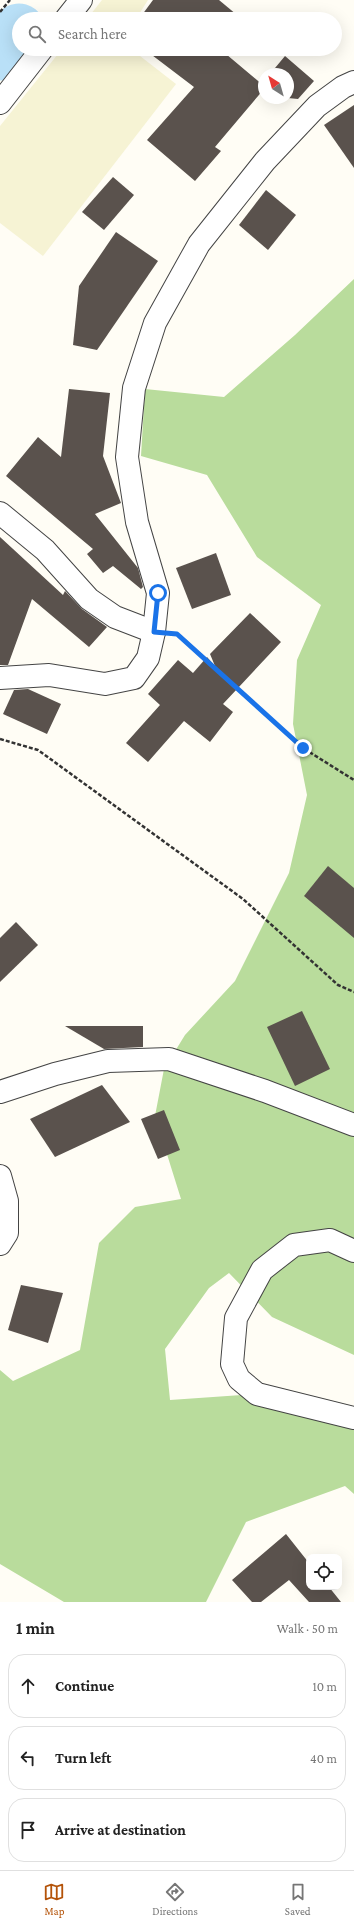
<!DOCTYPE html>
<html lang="en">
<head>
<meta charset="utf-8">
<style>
	:root { --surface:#fff; --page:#f6f6f6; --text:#222; --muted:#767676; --line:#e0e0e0; --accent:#b45309 }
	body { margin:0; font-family:"Crimson Pro",serif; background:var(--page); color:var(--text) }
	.controls { position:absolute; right:12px; bottom:12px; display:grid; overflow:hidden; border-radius:8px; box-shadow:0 4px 16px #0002 }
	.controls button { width:36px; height:36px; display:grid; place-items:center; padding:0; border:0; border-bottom:1px solid var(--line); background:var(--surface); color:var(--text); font:20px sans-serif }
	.compass { position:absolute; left:258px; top:68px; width:36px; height:36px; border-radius:50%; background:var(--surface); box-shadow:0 4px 16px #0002; rotate:323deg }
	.stop { position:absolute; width:12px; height:12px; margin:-9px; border:3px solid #1a73e8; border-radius:50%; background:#fff }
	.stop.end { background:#1a73e8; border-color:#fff; box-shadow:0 1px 4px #0008 }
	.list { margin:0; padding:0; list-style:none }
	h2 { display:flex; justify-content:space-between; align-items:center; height:52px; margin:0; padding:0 16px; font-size:17px }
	h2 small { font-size:13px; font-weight:400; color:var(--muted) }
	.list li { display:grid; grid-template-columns:26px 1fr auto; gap:12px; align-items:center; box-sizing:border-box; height:64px; margin:0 8px 8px; padding:0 8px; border:1px solid var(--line); border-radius:16px }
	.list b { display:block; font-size:15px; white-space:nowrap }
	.list em { font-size:13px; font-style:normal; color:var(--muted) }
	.icon { flex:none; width:22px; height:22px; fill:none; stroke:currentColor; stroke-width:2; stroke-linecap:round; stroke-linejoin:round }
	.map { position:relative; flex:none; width:354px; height:1602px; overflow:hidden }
	.search { position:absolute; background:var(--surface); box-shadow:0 4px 16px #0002; left:12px; right:12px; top:12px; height:44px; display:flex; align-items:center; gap:10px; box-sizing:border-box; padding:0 14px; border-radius:22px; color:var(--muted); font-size:15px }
	.sheet { height:268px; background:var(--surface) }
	nav { display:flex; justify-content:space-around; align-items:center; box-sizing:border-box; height:56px; border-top:1px solid var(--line); background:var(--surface); font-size:11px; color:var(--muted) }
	nav a { display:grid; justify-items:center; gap:2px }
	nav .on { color:var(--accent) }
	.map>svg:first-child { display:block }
</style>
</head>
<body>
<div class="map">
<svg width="354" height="1602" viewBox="0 0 354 1602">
	<rect width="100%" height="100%" fill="#fffdf5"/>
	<!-- farmland -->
	<g fill="#f6f3d4">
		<path d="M102,0H148L136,19H87Z"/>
		<path d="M62,49H131L176,84L43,256L0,223V126Z"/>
	</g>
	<!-- forest -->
	<path fill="#b9dc9c" d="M354,279V1355L272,1317L229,1273L209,1288L165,1349L170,1400L257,1394L354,1418V1494L345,1486L246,1522L206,1602H64L0,1564V1370L13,1381L80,1350L99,1243L135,1207L181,1199L155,1116L164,1069L185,1035L235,981L289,873L307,795L293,724L297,660L321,605L257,557L207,475L141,456L145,389L224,397L295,335Z"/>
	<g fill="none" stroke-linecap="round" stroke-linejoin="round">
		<!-- river -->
		<path stroke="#b9e0f7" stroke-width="53" d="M0,54L19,30"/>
	</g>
	<!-- building -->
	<g fill="#5a524d">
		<path d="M153,0H219L237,15L234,19H139Z"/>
		<path d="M144,49H220L264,86V89L215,147L221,151L195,181L147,140L194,87Z"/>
		<path d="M285,56L314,81L298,99L288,98V74H270Z"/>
		<path d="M354,105V168L324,125Z"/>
		<path d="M113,177L134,195L104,230L82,212Z"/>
		<path d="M266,190L296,215L268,250L239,225Z"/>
		<path d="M116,232L158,261L97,350L73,345L79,286Z"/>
		<path d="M69,389L110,393L103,456L121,503L95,514L138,568L143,587L141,589L113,566L103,573L87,554L93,549L6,476L38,437L61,457Z"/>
		<path d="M0,537L63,595L65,591L82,609L107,627L89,647L32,599L8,665H0Z"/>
		<path d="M216,553L231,595L192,609L176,568Z"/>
		<path d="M250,613L281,642L223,704L233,712L210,742L184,721L148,762L126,743L160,705L148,694L178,660L193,673L207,657L215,666L210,654Z"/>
		<path d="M28,689L61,704L47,734L3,714L14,690Z"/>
		<path d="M328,866L354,888V938L304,896Z"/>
		<path d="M16,922L38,945L0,982V938Z"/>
		<path d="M302,1011L330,1069L295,1086L267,1027Z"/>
		<path d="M65,1026H143V1047L104,1049Z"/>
		<path d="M102,1085L130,1122L55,1157L30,1119Z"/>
		<path d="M164,1110L180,1150L158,1159L141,1119Z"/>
		<path d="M21,1285L63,1293L48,1343L8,1330Z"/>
		<path d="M286,1534L309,1563V1587H329L341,1602H309L289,1580L261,1602H252L232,1580Z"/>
	</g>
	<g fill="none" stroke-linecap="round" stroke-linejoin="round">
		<!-- minor casing -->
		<g stroke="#444" stroke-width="24">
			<g id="minor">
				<path d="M66,19L81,0"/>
				<path d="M0,103L42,49"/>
				<path d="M0,513L45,550L89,599L115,617L154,632"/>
				<path d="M0,678L49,675L105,684L134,678L148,658L154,632L158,593L137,522L127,457L134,388L155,323L199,244L265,161L317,106L343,87L354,82"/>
				<path d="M0,1092L55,1074L108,1061L169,1059L265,1091L354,1125"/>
				<path d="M0,1176L7,1201V1233L0,1244"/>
				<path d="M354,1251L330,1240L294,1245L262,1270L236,1318L232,1364L239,1379L257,1394L354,1418"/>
			</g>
		</g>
		<!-- path -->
		<g stroke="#333" stroke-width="2.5" stroke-dasharray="4 2" stroke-linecap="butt">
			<path d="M0,12L10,0"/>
			<path d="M180,636L303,748L354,780"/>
			<path d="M0,739L38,750L243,899L338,985L354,992"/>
		</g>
		<!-- minor -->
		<use href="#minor" stroke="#fff" stroke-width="22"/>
	</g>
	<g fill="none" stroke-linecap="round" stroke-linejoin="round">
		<!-- route -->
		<path stroke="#1a73e8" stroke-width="5" d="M158,593L154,632L177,634L303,748"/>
	</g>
</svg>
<div class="controls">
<button><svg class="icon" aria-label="locate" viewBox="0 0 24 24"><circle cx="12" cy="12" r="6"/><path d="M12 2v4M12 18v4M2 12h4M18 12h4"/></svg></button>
</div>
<svg class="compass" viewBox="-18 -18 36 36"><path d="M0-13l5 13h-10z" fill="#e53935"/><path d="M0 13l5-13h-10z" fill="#767676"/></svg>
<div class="stop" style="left:158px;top:593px"></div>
<div class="stop end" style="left:303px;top:748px"></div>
<div class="search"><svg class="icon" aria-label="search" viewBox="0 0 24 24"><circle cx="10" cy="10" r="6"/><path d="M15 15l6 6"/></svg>Search here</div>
</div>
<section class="sheet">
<h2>1 min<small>Walk · 50 m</small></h2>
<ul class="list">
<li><svg class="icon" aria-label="ahead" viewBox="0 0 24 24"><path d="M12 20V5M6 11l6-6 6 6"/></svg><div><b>Continue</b></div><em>10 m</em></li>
<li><svg class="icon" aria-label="left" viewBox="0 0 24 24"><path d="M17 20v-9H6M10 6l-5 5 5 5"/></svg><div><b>Turn left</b></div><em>40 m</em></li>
<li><svg class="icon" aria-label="arrive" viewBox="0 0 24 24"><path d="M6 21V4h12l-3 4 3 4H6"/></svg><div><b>Arrive at destination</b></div></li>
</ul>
</section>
<nav>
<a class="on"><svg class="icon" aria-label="map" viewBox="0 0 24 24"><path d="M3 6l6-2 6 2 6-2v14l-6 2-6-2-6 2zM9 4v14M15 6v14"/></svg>Map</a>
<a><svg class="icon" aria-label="directions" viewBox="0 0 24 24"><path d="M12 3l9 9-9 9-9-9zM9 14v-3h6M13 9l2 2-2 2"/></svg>Directions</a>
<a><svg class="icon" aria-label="saved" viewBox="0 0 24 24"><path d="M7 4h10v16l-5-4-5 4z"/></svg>Saved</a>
</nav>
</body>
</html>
